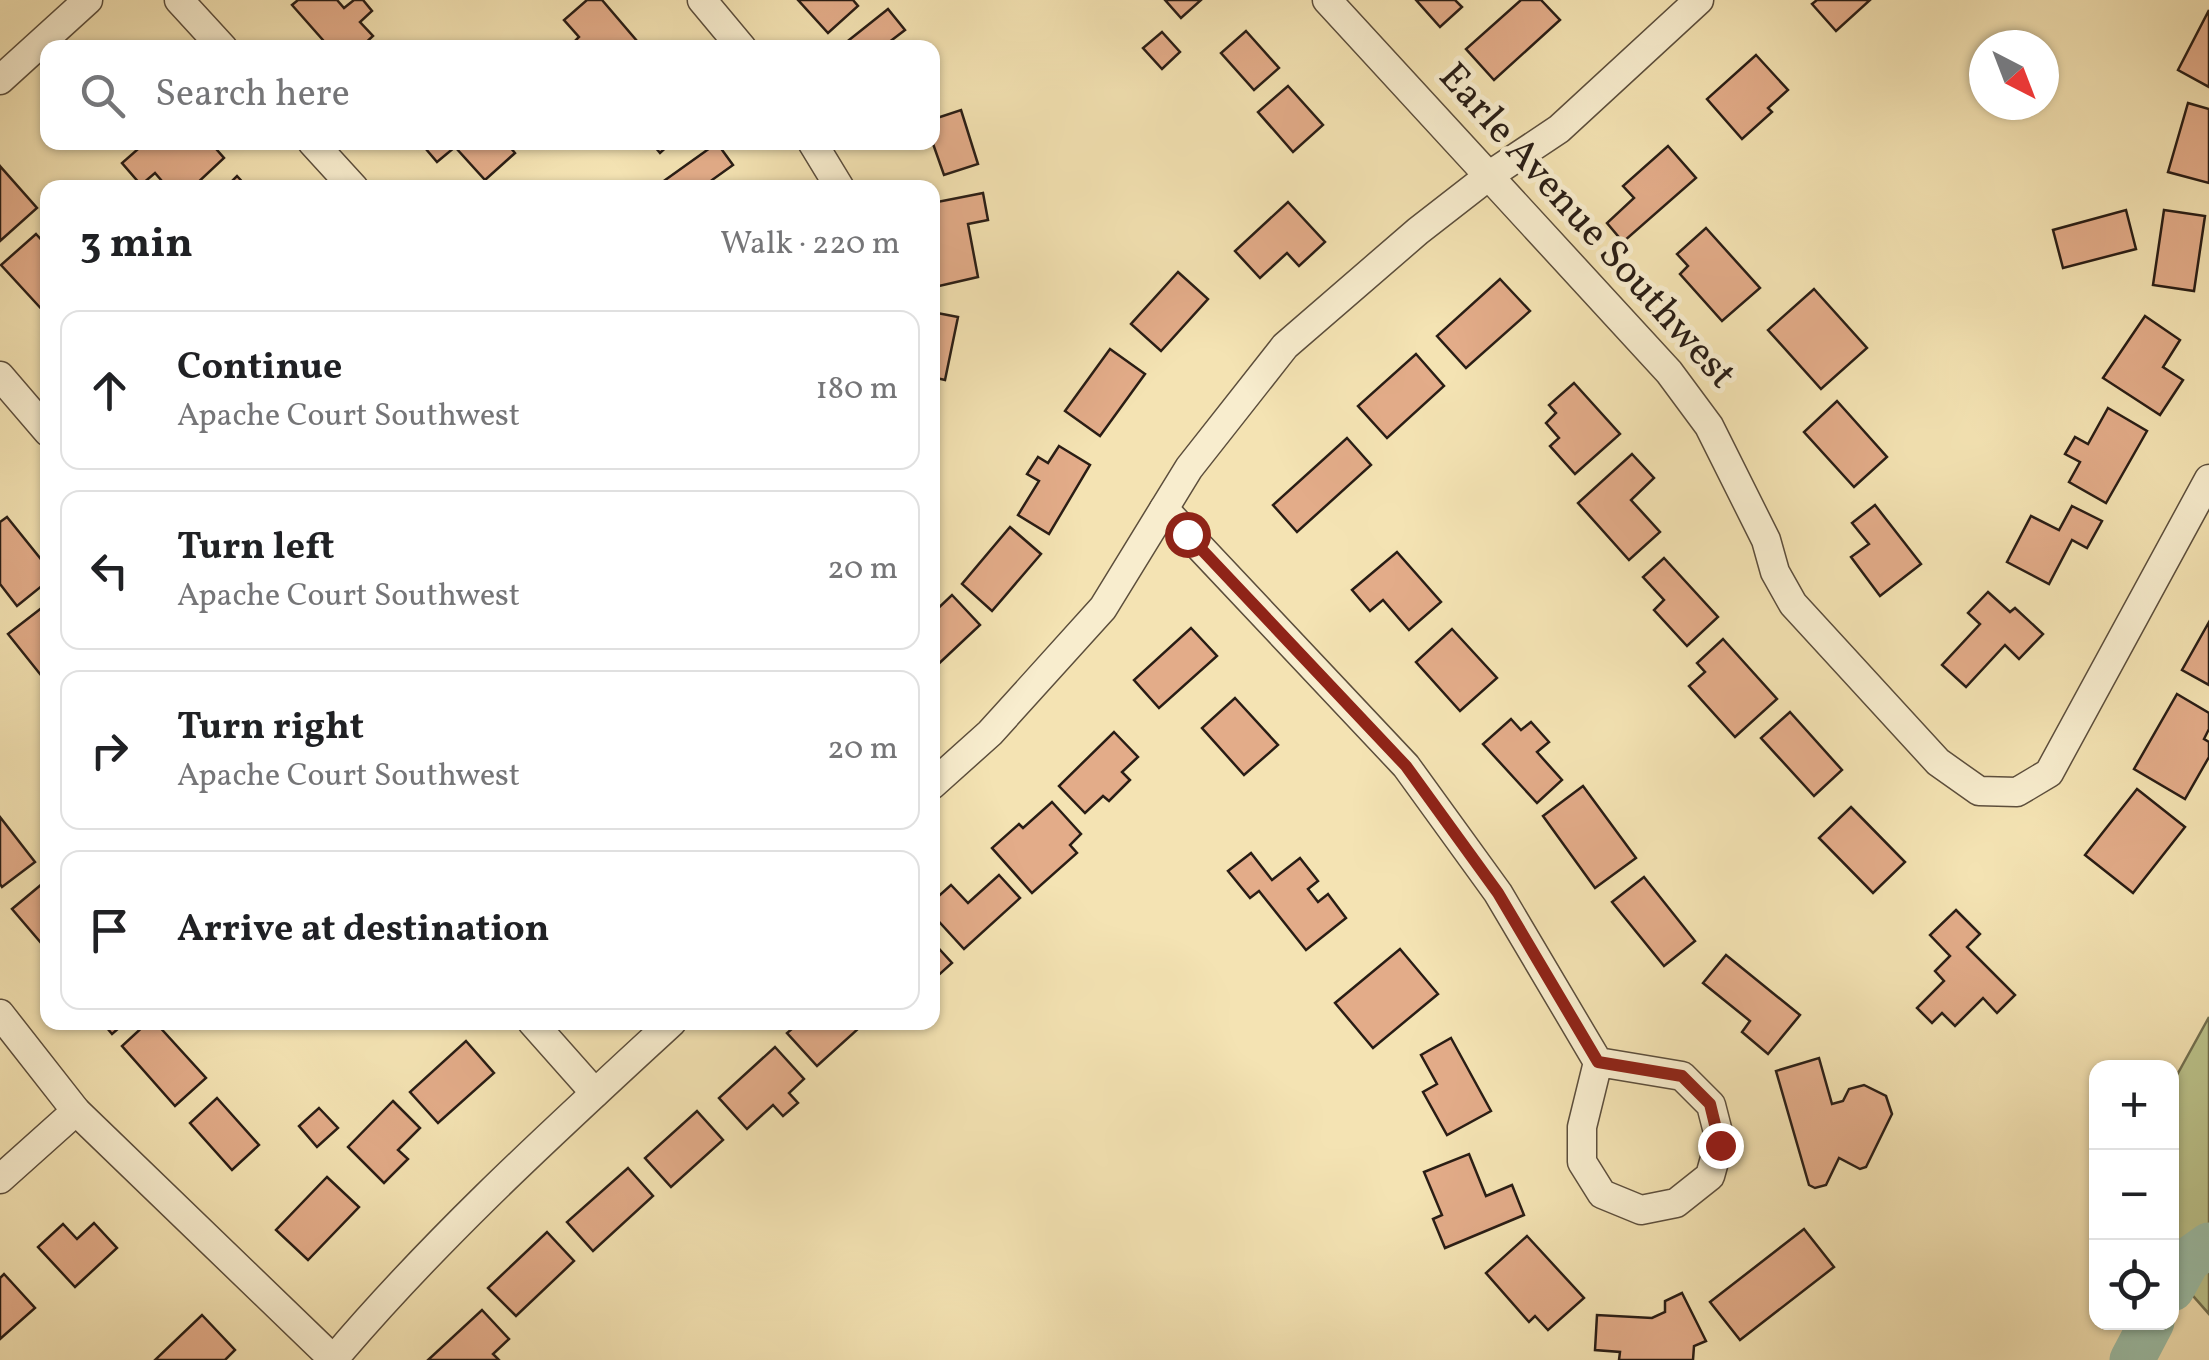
<!DOCTYPE html>
<html lang="en">
<head>
<meta charset="utf-8">
<style>
	:root { --surface:#fff; --page:#f6f6f6; --text:#202124; --muted:#757577; --line:#e0e0e0 }
	body { margin:0; font-family:Vollkorn,serif; background:var(--page); color:var(--text) }
	.controls { position:absolute; right:30px; bottom:30px; display:grid; overflow:hidden; border-radius:20px; box-shadow:0 2px 8px #0004 }
	.controls button { width:90px; height:90px; display:grid; place-items:center; padding:0; border:0; border-bottom:2px solid var(--line); background:var(--surface); color:var(--text); font:50px sans-serif }
	.compass { position:absolute; left:1969px; top:30px; width:90px; height:90px; border-radius:50%; background:var(--surface); box-shadow:0 2px 8px #0004; rotate:138deg }
	.stop { position:absolute; width:30px; height:30px; margin:-22px; border:8px solid #8f2418; border-radius:50%; background:#fff }
	.stop.end { background:#8f2418; border-color:#fff; box-shadow:0 2px 10px #0008 }
	.list { margin:0; padding:0; list-style:none }
	h2 { display:flex; justify-content:space-between; align-items:center; height:130px; margin:0; padding:0 40px; font-size:42px }
	h2 small { font-size:32px; font-weight:400; color:var(--muted) }
	.list li { display:grid; grid-template-columns:65px 1fr auto; gap:30px; align-items:center; box-sizing:border-box; height:160px; margin:0 20px 20px; padding:0 20px; border:2px solid var(--line); border-radius:20px }
	.list b { display:block; font-size:38px; white-space:nowrap }
	.list p { margin:0; font-size:32px; white-space:nowrap; color:var(--muted) }
	.list em { font-size:32px; font-style:normal; color:var(--muted) }
	.icon { flex:none; width:55px; height:55px; fill:none; stroke:currentColor; stroke-width:2; stroke-linecap:round; stroke-linejoin:round }
	.map { position:relative; flex:none; width:2209px; height:1360px; overflow:hidden }
	.search { position:absolute; background:var(--surface); box-shadow:0 2px 8px #0004; left:40px; top:40px; width:900px; height:110px; display:flex; align-items:center; gap:25px; box-sizing:border-box; padding:0 35px; border-radius:20px; color:var(--muted); font-size:38px }
	.panel { position:absolute; background:var(--surface); box-shadow:0 2px 8px #0004; left:40px; top:180px; width:900px; height:850px; border-radius:20px }
	.map>svg:first-child { display:block }
</style>
</head>
<body>
<div class="map">
<svg width="2209" height="1360" viewBox="0 0 2209 1360">
	<rect width="100%" height="100%" fill="#f4e3b3"/>
	<filter id="stains"><feTurbulence type="fractalNoise" baseFrequency=".002" numOctaves="4"/><feColorMatrix values="0 0 0 0 .2 0 0 0 0 .09 0 0 0 0 .02 0 0 0 .5 -.17"/></filter>
	<radialGradient id="worn" r=".72"><stop offset=".6" stop-color="#630" stop-opacity="0"/><stop offset="1" stop-color="#630" stop-opacity=".3"/></radialGradient>
	<!-- green -->
	<path fill="#bcc48c" stroke="#727050" stroke-width="2.5" d="M2209,1017V1314L2172,1272V1084Z"/>
	<g fill="none" stroke-linecap="round" stroke-linejoin="round">
		<!-- river -->
		<g stroke="#9cbfa8" stroke-width="45">
			<path d="M2172,1289L2188,1260L2209,1245"/>
			<path d="M2132,1360L2152,1322"/>
		</g>
	</g>
	<!-- building -->
	<g fill="#e3ac89" stroke="#291d15" stroke-width="2.5">
		<path d="M298,0H337L344,8L354,0H363L372,11L360,22L373,36L360,48H330L292,5Z"/>
		<path d="M587,0H602L643,48H568L579,37L564,20Z"/>
		<path d="M798,0H853L858,6L828,33Z"/>
		<path d="M1165,0H1201L1181,18Z"/>
		<path d="M1416,0H1455L1462,7L1440,27Z"/>
		<path d="M1521,0H1541L1560,20L1494,80L1466,49Z"/>
		<path d="M1817,0H1870L1836,31L1812,4Z"/>
		<path d="M888,9L905,30L888,43L892,48H839Z"/>
		<path d="M2209,10V87L2178,70Z"/>
		<path d="M1246,31L1279,68L1254,90L1221,53Z"/>
		<path d="M1162,32L1180,52L1162,69L1143,48Z"/>
		<path d="M1756,55L1788,90L1768,108L1772,112L1742,139L1707,99Z"/>
		<path d="M1288,86L1323,125L1293,152L1258,112Z"/>
		<path d="M2188,103L2209,109V183L2168,172Z"/>
		<path d="M961,110L978,164L944,175L932,141V116L934,119Z"/>
		<path d="M146,142H179L183,147L188,142H210L224,158L192,188H168L155,173L141,185L122,163Z"/>
		<path d="M420,142H506L515,153L485,180L455,147L437,162Z"/>
		<path d="M651,142H672L660,153Z"/>
		<path d="M717,143L733,165L712,180L717,188H654Z"/>
		<path d="M1668,146L1696,178L1623,242L1607,223L1634,198L1623,186Z"/>
		<path d="M0,166L37,208L0,241Z"/>
		<path d="M237,176L248,188H225Z"/>
		<path d="M983,193L988,220L968,224L978,277L939,286L932,253V203Z"/>
		<path d="M1288,202L1325,242L1299,266L1287,253L1260,278L1235,251Z"/>
		<path d="M2126,210L2136,249L2063,268L2053,230Z"/>
		<path d="M2164,210L2205,216L2194,291L2153,285Z"/>
		<path d="M1706,228L1760,288L1722,321L1680,274L1688,266L1677,254Z"/>
		<path d="M36,234L48,247L46,314L1,265Z"/>
		<path d="M1178,272L1208,299L1161,351L1131,324Z"/>
		<path d="M1500,279L1530,311L1466,368L1437,336Z"/>
		<path d="M1814,289L1867,348L1821,389L1768,330Z"/>
		<path d="M932,312L958,317L945,380L932,377Z"/>
		<path d="M2145,316L2180,340L2163,367L2183,380L2160,415L2103,378Z"/>
		<path d="M1110,349L1145,374L1100,436L1065,411Z"/>
		<path d="M1416,354L1444,386L1387,438L1358,406Z"/>
		<path d="M1574,383L1620,434L1575,474L1550,446L1559,438L1546,423L1556,413L1549,405Z"/>
		<path d="M1837,401L1887,457L1854,487L1804,432Z"/>
		<path d="M2108,408L2147,431L2106,503L2069,482L2080,462L2065,454L2075,437L2088,444Z"/>
		<path d="M1347,438L1371,465L1297,532L1273,505Z"/>
		<path d="M1059,446L1090,465L1049,534L1018,515L1039,481L1027,474L1038,457L1048,463Z"/>
		<path d="M1632,454L1654,478L1631,500L1660,532L1629,560L1578,503Z"/>
		<path d="M1875,505L1921,564L1880,596L1851,557L1869,544L1852,523Z"/>
		<path d="M2072,506L2102,521L2087,548L2072,540L2049,584L2007,562L2031,516L2059,530Z"/>
		<path d="M7,517L48,568V581L17,606L0,584V522Z"/>
		<path d="M1010,527L1041,554L992,611L962,584Z"/>
		<path d="M1397,552L1441,602L1409,630L1383,600L1370,611L1352,590Z"/>
		<path d="M1664,558L1718,617L1687,646L1654,610L1664,600L1643,577Z"/>
		<path d="M1988,592L2010,612L2015,608L2043,634L2019,659L2005,645L1966,687L1942,665L1980,624L1968,613Z"/>
		<path d="M952,595L980,625L932,670V614Z"/>
		<path d="M48,603V684L8,634Z"/>
		<path d="M2209,622V685L2182,670Z"/>
		<path d="M1191,628L1217,656L1159,708L1134,680Z"/>
		<path d="M1452,629L1497,678L1460,711L1416,662Z"/>
		<path d="M1723,639L1777,699L1735,737L1689,686L1705,672L1697,663Z"/>
		<path d="M2177,694L2209,713V729L2204,739L2209,742V757L2185,799L2134,769Z"/>
		<path d="M1235,698L1278,745L1244,775L1202,728Z"/>
		<path d="M1790,712L1842,770L1814,796L1761,738Z"/>
		<path d="M1511,719L1521,730L1531,722L1549,742L1537,752L1562,780L1537,803L1483,744Z"/>
		<path d="M1114,732L1138,757L1122,772L1130,780L1109,801L1103,796L1085,813L1059,786Z"/>
		<path d="M1583,786L1636,858L1595,888L1543,816Z"/>
		<path d="M2137,789L2185,827L2133,893L2085,855Z"/>
		<path d="M1052,802L1081,834L1070,845L1077,853L1032,893L992,848L1019,824L1023,828Z"/>
		<path d="M1851,807L1905,862L1873,893L1819,838Z"/>
		<path d="M0,817L35,862L2,887L0,884Z"/>
		<path d="M1251,853L1272,880L1300,858L1318,881L1308,889L1318,902L1328,894L1346,918L1306,950L1259,891L1250,898L1228,871Z"/>
		<path d="M999,875L1020,898L964,949L932,914V902L951,885L968,903Z"/>
		<path d="M1644,877L1695,941L1664,966L1612,902Z"/>
		<path d="M48,879V951L12,909Z"/>
		<path d="M1956,910L1980,934L1967,947L2015,995L1997,1013L1983,998L1955,1026L1942,1013L1932,1023L1917,1008L1944,981L1935,971L1950,956L1930,935Z"/>
		<path d="M932,941L952,963L932,981Z"/>
		<path d="M1400,949L1438,994L1373,1048L1335,1003Z"/>
		<path d="M1726,955L1800,1015L1768,1054L1742,1032L1750,1021L1703,983Z"/>
		<path d="M102,1022H126L112,1034Z"/>
		<path d="M148,1022H155L206,1078L175,1106L122,1046Z"/>
		<path d="M800,1022H852L858,1029L817,1066L787,1033Z"/>
		<path d="M1451,1038L1491,1111L1447,1135L1423,1092L1437,1084L1421,1055Z"/>
		<path d="M466,1041L494,1073L438,1123L410,1092Z"/>
		<path d="M775,1047L804,1079L789,1093L798,1103L783,1116L773,1105L747,1129L719,1098Z"/>
		<path d="M1819,1058L1832,1104L1843,1101L1849,1089L1864,1085L1886,1096L1892,1114L1866,1167L1860,1169L1839,1158L1826,1185L1815,1188L1809,1185L1776,1071Z"/>
		<path d="M217,1098L259,1145L232,1170L190,1123Z"/>
		<path d="M393,1101L420,1128L398,1150L408,1159L384,1183L348,1147Z"/>
		<path d="M319,1108L338,1128L317,1147L299,1126Z"/>
		<path d="M697,1111L723,1140L671,1187L645,1158Z"/>
		<path d="M1469,1154L1486,1196L1512,1185L1524,1215L1445,1248L1433,1219L1442,1215L1424,1172Z"/>
		<path d="M628,1168L653,1196L593,1251L567,1222Z"/>
		<path d="M327,1177L359,1207L308,1260L276,1230Z"/>
		<path d="M94,1223L117,1248L75,1287L38,1247L63,1224L77,1239Z"/>
		<path d="M1804,1229L1834,1267L1740,1340L1710,1302Z"/>
		<path d="M547,1232L574,1261L516,1316L488,1288Z"/>
		<path d="M1527,1236L1584,1298L1548,1330L1535,1316L1529,1322L1486,1273Z"/>
		<path d="M4,1274L35,1308L0,1339V1278Z"/>
		<path d="M1682,1293L1706,1341L1694,1346L1693,1360H1619L1620,1352L1595,1350L1597,1315L1652,1318L1665,1312V1301Z"/>
		<path d="M482,1310L509,1339L493,1354L499,1360H428Z"/>
		<path d="M202,1315L235,1350L225,1360H155Z"/>
	</g>
	<g fill="none" stroke-linecap="round" stroke-linejoin="round">
		<!-- minor casing -->
		<g stroke="#5c4e3c" stroke-width="31">
			<g id="minor">
				<path d="M179,0L223,48"/>
				<path d="M702,0L742,48"/>
				<path d="M1327,0L1669,372L1709,426L1766,540L1775,572L1793,604L1938,762L1979,791L2017,792L2049,773L2209,479"/>
				<path d="M0,80L88,0"/>
				<path d="M312,142L354,188"/>
				<path d="M812,142L840,188"/>
				<path d="M0,376L48,432"/>
				<path d="M1164,509L1406,766L1498,893L1598,1062L1582,1127V1162L1602,1194L1641,1210L1676,1203L1710,1176L1720,1140L1711,1105L1682,1076L1598,1062"/>
				<path d="M932,785L990,733L1103,608L1189,468L1285,346L1418,231L1490,175L1559,129L1699,0"/>
				<path d="M0,1014L76,1111L334,1360"/>
				<path d="M532,1022L595,1093"/>
				<path d="M0,1179L76,1111"/>
				<path d="M333,1360C437,1237 554,1131 672,1022"/>
			</g>
		</g>
		<!-- minor -->
		<use href="#minor" stroke="#f8edce" stroke-width="28"/>
	</g>
	<g fill="none" stroke-linecap="round" stroke-linejoin="round">
		<!-- route -->
		<path stroke="#8f2418" stroke-width="12" d="M1187,534L1406,766L1498,893L1598,1062L1682,1076L1710,1104L1720,1145"/>
	</g>
	<g text-anchor="middle" dominant-baseline="central" stroke-width="10" stroke-linejoin="round" paint-order="stroke">
		<!-- street labels -->
		<g font-size="40" fill="#291d15" stroke="#f8edce">
			<text transform="translate(1586 227) rotate(48)">Earle Avenue Southwest</text>
		</g>
	</g>
	<rect width="100%" height="100%" filter="url(#stains)"/>
	<rect width="100%" height="100%" fill="url(#worn)"/>
</svg>
<div class="controls">
<button>+</button>
<button>−</button>
<button><svg class="icon" aria-label="locate" viewBox="0 0 24 24"><circle cx="12" cy="12" r="6"/><path d="M12 2v4M12 18v4M2 12h4M18 12h4"/></svg></button>
</div>
<svg class="compass" viewBox="-18 -18 36 36"><path d="M0-13l5 13h-10z" fill="#e53935"/><path d="M0 13l5-13h-10z" fill="#757577"/></svg>
<div class="stop" style="left:1187px;top:534px"></div>
<div class="stop end" style="left:1720px;top:1145px"></div>
<div class="search"><svg class="icon" aria-label="search" viewBox="0 0 24 24"><circle cx="10" cy="10" r="6"/><path d="M15 15l6 6"/></svg>Search here</div>
<section class="panel">
<h2>3 min<small>Walk · 220 m</small></h2>
<ul class="list">
<li><svg class="icon" aria-label="ahead" viewBox="0 0 24 24"><path d="M12 20V5M6 11l6-6 6 6"/></svg><div><b>Continue</b><p>Apache Court Southwest</p></div><em>180 m</em></li>
<li><svg class="icon" aria-label="left" viewBox="0 0 24 24"><path d="M17 20v-9H6M10 6l-5 5 5 5"/></svg><div><b>Turn left</b><p>Apache Court Southwest</p></div><em>20 m</em></li>
<li><svg class="icon" aria-label="right" viewBox="0 0 24 24"><path d="M7 20v-9h11M14 6l5 5-5 5"/></svg><div><b>Turn right</b><p>Apache Court Southwest</p></div><em>20 m</em></li>
<li><svg class="icon" aria-label="arrive" viewBox="0 0 24 24"><path d="M6 21V4h12l-3 4 3 4H6"/></svg><div><b>Arrive at destination</b></div></li>
</ul>
</section>
</div>
</body>
</html>
